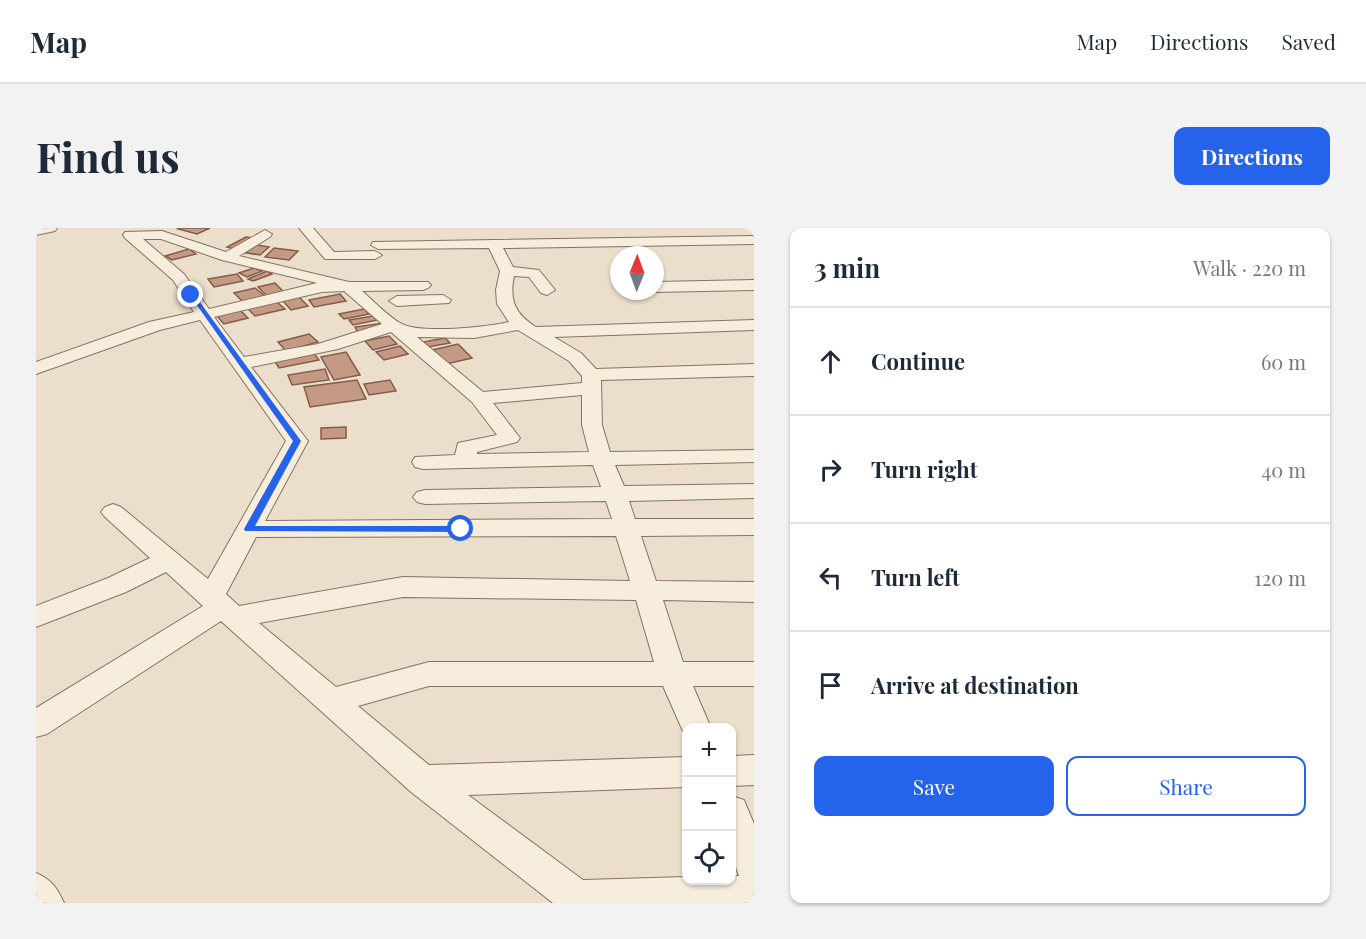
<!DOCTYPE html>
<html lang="en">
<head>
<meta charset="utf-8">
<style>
	:root { --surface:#fff; --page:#f2f2f3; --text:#1f2937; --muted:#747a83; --line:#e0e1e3; --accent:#2563eb }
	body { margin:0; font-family:"Playfair Display",serif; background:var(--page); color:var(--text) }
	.controls { position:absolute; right:18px; bottom:18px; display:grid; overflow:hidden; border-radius:12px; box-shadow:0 2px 4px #0004 }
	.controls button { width:54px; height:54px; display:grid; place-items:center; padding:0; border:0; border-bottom:2px solid var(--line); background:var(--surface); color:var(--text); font:30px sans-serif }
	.compass { position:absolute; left:574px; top:18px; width:54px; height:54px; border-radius:50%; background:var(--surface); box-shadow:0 2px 4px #0004; rotate:1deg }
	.stop { position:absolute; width:18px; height:18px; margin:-14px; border:4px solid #2563eb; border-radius:50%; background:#fff }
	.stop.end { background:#2563eb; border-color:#fff; box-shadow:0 2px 6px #0008 }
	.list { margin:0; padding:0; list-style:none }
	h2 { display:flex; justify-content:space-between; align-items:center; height:78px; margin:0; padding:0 24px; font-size:26px }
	h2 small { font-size:20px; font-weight:400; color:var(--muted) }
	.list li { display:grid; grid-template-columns:39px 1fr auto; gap:18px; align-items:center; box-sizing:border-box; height:108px; padding:0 24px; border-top:2px solid var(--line) }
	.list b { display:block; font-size:22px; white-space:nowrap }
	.list em { font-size:20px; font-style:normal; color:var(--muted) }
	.actions { display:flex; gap:12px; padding:18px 24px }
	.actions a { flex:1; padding:14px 0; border:2px solid var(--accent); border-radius:12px; text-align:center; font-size:21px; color:var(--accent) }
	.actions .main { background:var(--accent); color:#fff }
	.icon { flex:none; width:33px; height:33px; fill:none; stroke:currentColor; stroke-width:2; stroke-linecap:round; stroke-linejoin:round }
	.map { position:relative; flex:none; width:718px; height:675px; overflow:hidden; border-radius:12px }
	header { display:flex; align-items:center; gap:36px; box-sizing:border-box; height:84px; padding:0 30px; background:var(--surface); border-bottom:2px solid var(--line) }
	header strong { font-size:28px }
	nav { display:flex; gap:33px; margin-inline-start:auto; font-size:21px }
	.intro { display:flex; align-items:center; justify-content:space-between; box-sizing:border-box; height:144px; padding:0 36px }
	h1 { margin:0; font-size:42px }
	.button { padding:15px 27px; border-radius:12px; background:var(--accent); color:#fff; font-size:21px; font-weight:700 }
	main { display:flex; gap:36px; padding:0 36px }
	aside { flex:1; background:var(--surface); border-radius:12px; box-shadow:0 2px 4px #0004 }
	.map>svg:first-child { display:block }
</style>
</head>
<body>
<header>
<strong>Map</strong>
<nav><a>Map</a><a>Directions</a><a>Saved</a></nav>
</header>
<div class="intro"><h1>Find us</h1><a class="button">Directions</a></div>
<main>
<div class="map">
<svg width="718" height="675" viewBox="0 0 718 675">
	<rect width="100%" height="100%" fill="#ebdfcb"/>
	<!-- building -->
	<g fill="#c59a85" stroke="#835b49" stroke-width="1.5">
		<path d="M145,0H174L161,6L142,1Z"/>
		<path d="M210,9L217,10L198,21L191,19Z"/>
		<path d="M215,16L233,19L224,27L205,24Z"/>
		<path d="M238,20L262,23L253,32L229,29Z"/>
		<path d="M153,21L160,26L136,32L129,28Z"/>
		<path d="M218,40L226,43L211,49L203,45Z"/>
		<path d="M231,43L236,46L217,53L212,51Z"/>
		<path d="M201,46L207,53L178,59L172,51Z"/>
		<path d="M239,55L249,65L232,69L222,59Z"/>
		<path d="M219,60L230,69L208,75L198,65Z"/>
		<path d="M304,66L310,73L278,79L273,72Z"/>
		<path d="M263,69L272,78L255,82L247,73Z"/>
		<path d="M241,74L249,81L219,88L212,81Z"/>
		<path d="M328,81L333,86L308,91L303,86Z"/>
		<path d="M204,82L212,90L188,96L180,87Z"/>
		<path d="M337,88L341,92L317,97L313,92Z"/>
		<path d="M348,95L352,100L322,105L319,99Z"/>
		<path d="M273,106L282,114L250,123L242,114Z"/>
		<path d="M353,108L361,116L337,122L329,113Z"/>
		<path d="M409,110L414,115L386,120L382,115Z"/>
		<path d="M422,116L436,130L406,137L392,123Z"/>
		<path d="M364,118L372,126L348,132L340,124Z"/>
		<path d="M276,123L283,132L243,140L238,132Z"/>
		<path d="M310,124L324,147L298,152L285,129Z"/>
		<path d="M289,141L293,152L256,157L252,147Z"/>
		<path d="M321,152L330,171L274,179L268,159Z"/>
		<path d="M354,152L360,163L333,167L328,156Z"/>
		<path d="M310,199V210L285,211V200Z"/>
	</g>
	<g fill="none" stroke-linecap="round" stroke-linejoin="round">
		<!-- minor casing -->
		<g stroke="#867261" stroke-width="2">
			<g id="minor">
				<path d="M0,0H21L19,3L0,7Z"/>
				<path d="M263,0H277L298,24L339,23L346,27L339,31H289Z"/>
				<path d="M229,2L236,6L234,9L203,28L313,54H392L395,57L392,60L387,62L326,63C338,73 352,89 366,96C385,106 452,99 473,94L461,76L460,62L464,43L453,20L342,21L335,17L337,14L718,8V16L467,20L477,39L503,42L519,62L511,67L505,65L493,49L478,48C473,72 479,86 500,99L718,92V102L518,109L545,125L560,141L718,136V148L565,152L566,197L574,224L718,222V234L579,237L588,258L718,256V270L593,273L599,291H718V307L605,308L620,353L718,354V374L627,372L647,434H718V458H657L675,500H650V510L627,458H393L322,478L393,537L650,529V559L432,567L547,652L650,649V652H696V648H703L696,628V568L708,572L718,596V675H517L375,564L185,393L11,506L0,509V480L167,378L130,344L90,364L0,399V378L72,350L114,330L69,289L65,284L69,279L77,276L85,279L172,351L250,213L164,92L124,102L0,146V134L113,94L158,84L137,52L89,10L87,7L89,4L126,3L190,24ZM107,11H125L186,32L281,55L173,81L148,46ZM308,63L346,96L282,116L208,129L178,89L286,64ZM482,102L533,133L546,148V155L447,164L381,109L438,110ZM355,104L436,174L461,207L422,215L419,227L379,229L376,234L379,239L387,241L557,237L565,259L389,262L381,264L377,269L381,274L389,276L570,273L576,291L229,293L272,213L215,139L302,121ZM546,167V197L553,224L441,226V224L481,214L484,210L457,175ZM580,308L594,353L367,349L203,378L190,366L220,309ZM367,369L600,372L618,434H393L300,459L223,395Z"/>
				<path d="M718,52V62L619,64L616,63H619V54Z"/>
				<path d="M407,67L415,72L413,75L361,78L353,73L361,68Z"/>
				<path d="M718,527V557L696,558V528Z"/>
				<path d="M0,645C16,652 21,660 28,675H0Z"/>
			</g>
		</g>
		<!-- minor -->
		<use href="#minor" fill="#f6eddd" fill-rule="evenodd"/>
	</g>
	<!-- route -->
	<path fill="#2563eb" d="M153,66H158L265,213L219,298H425L428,299V304L209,303L208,301L257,213Z"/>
</svg>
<div class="controls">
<button>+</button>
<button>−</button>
<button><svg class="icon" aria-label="locate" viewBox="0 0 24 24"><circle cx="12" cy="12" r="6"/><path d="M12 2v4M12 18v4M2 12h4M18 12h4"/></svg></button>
</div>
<svg class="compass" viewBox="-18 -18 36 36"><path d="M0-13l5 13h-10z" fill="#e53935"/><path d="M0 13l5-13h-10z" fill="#747a83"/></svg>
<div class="stop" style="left:425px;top:301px"></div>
<div class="stop end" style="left:155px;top:67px"></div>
</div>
<aside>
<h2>3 min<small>Walk · 220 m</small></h2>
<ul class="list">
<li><svg class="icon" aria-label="ahead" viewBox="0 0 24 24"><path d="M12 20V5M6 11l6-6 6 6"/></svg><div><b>Continue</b></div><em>60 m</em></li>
<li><svg class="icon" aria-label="right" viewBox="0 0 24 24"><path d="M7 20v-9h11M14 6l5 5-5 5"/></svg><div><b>Turn right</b></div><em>40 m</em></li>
<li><svg class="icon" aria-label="left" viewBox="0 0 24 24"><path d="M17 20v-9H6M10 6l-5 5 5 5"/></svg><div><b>Turn left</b></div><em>120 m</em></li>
<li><svg class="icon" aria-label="arrive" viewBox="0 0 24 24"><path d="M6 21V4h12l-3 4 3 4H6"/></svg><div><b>Arrive at destination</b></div></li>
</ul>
<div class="actions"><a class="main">Save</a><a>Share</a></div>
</aside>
</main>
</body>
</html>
